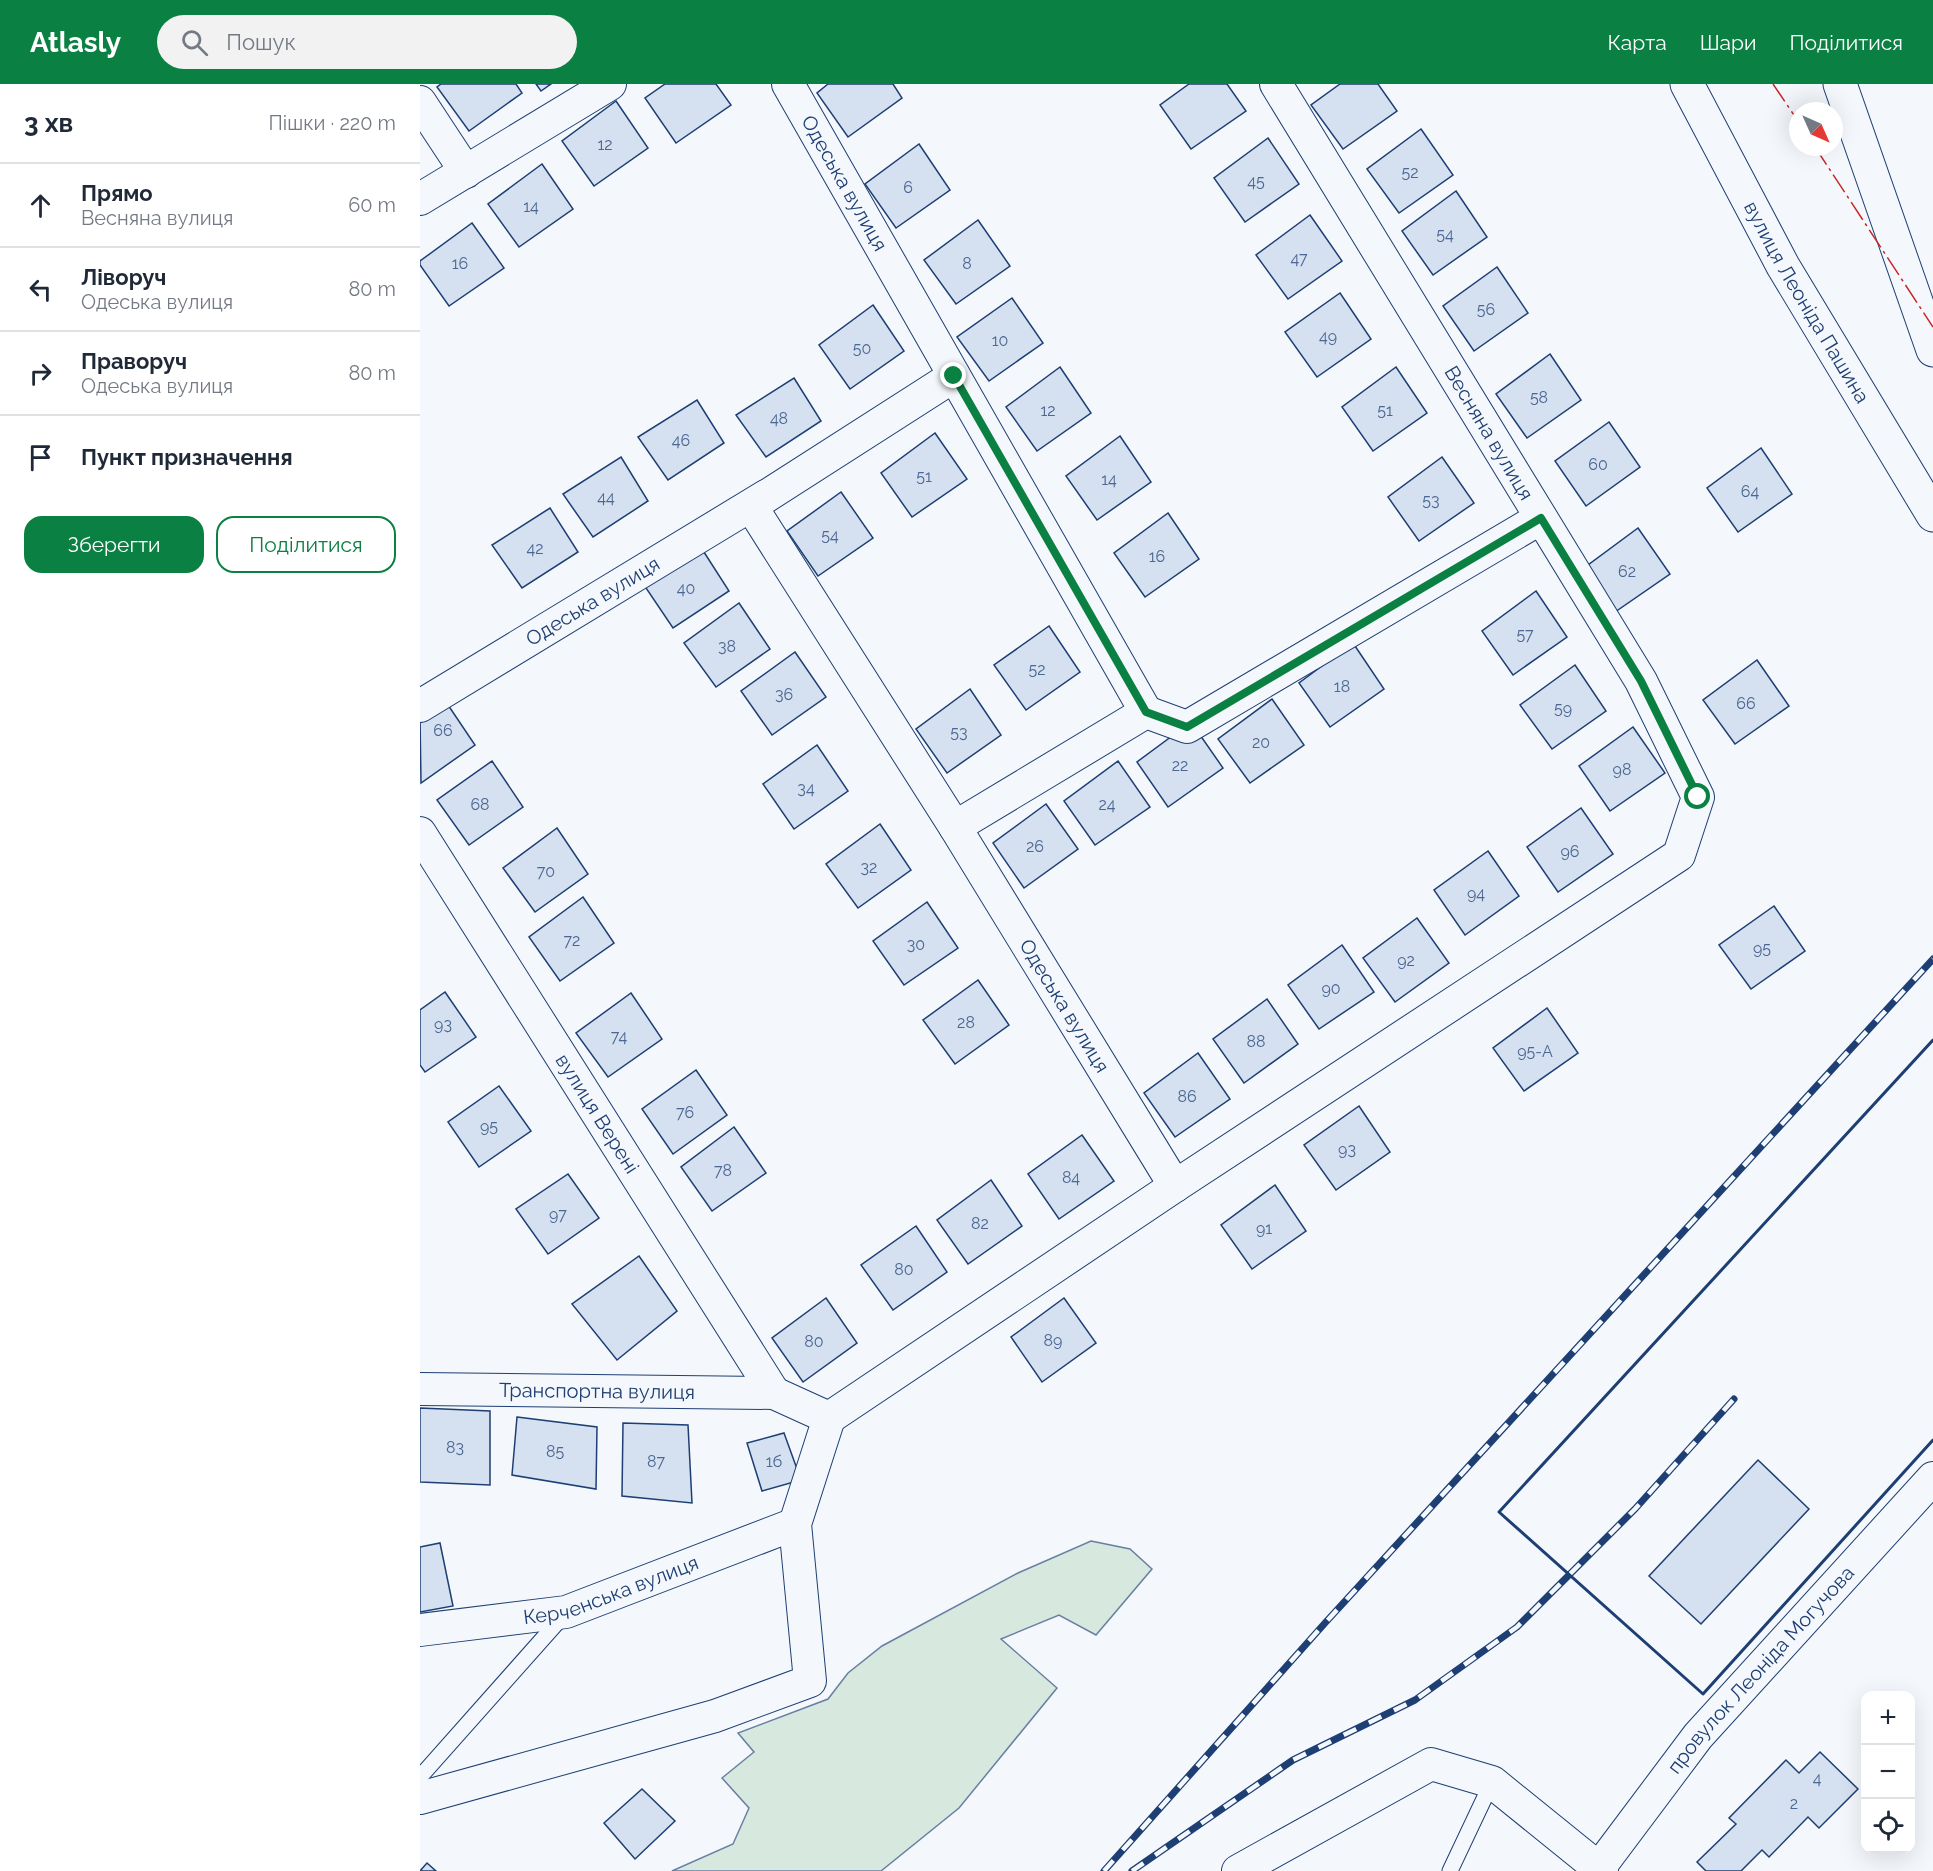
<!DOCTYPE html>
<html lang="uk">
<head>
<meta charset="utf-8">
<style>
	:root { --surface:#fff; --page:#f2f2f3; --text:#1f2937; --muted:#747a83; --line:#e0e1e3; --accent:#0b8043 }
	body { margin:0; font-family:Raleway,sans-serif; background:var(--page); color:var(--text) }
	.controls { position:absolute; right:18px; bottom:18px; display:grid; overflow:hidden; border-radius:12px; box-shadow:0 6px 24px #0002 }
	.controls button { width:54px; height:54px; display:grid; place-items:center; padding:0; border:0; border-bottom:2px solid var(--line); background:var(--surface); color:var(--text); font:30px sans-serif }
	.compass { position:absolute; left:1369px; top:18px; width:54px; height:54px; border-radius:50%; background:var(--surface); box-shadow:0 6px 24px #0002; rotate:135deg }
	.stop { position:absolute; width:18px; height:18px; margin:-14px; border:4px solid #0b8043; border-radius:50%; background:#fff }
	.stop.end { background:#0b8043; border-color:#fff; box-shadow:0 2px 6px #0008 }
	.list { margin:0; padding:0; list-style:none }
	h2 { display:flex; justify-content:space-between; align-items:center; height:78px; margin:0; padding:0 24px; font-size:26px }
	h2 small { font-size:20px; font-weight:400; color:var(--muted) }
	.list li { display:grid; grid-template-columns:39px 1fr auto; gap:18px; align-items:center; box-sizing:border-box; height:84px; padding:0 24px; border-top:2px solid var(--line) }
	.list b { display:block; font-size:22px; white-space:nowrap }
	.list p { margin:0; font-size:20px; white-space:nowrap; color:var(--muted) }
	.list em { font-size:20px; font-style:normal; color:var(--muted) }
	.actions { display:flex; gap:12px; padding:18px 24px }
	.actions a { flex:1; padding:14px 0; border:2px solid var(--accent); border-radius:18px; text-align:center; font-size:21px; color:var(--accent) }
	.actions .main { background:var(--accent); color:#fff }
	.icon { flex:none; width:33px; height:33px; fill:none; stroke:currentColor; stroke-width:2; stroke-linecap:round; stroke-linejoin:round }
	.map { position:relative; flex:none; width:1513px; height:1787px; overflow:hidden }
	header { display:flex; align-items:center; gap:36px; box-sizing:border-box; height:84px; padding:0 30px; background:var(--accent); color:#fff }
	header strong { font-size:28px }
	nav { display:flex; gap:33px; margin-inline-start:auto; font-size:21px }
	.search { width:420px; height:54px; background:var(--page); display:flex; align-items:center; gap:15px; box-sizing:border-box; padding:0 21px; border-radius:33px; color:var(--muted); font-size:22px }
	main { display:flex }
	aside { flex:1; background:var(--surface) }
	.map>svg:first-child { display:block }
</style>
</head>
<body>
<header>
<strong>Atlasly</strong>
<div class="search"><svg class="icon" aria-label="search" viewBox="0 0 24 24"><circle cx="10" cy="10" r="6"/><path d="M15 15l6 6"/></svg>Пошук</div>
<nav><a>Карта</a><a>Шари</a><a>Поділитися</a></nav>
</header>
<main>
<aside>
<h2>3 хв<small>Пішки · 220 m</small></h2>
<ul class="list">
<li><svg class="icon" aria-label="ahead" viewBox="0 0 24 24"><path d="M12 20V5M6 11l6-6 6 6"/></svg><div><b>Прямо</b><p>Весняна вулиця</p></div><em>60 m</em></li>
<li><svg class="icon" aria-label="left" viewBox="0 0 24 24"><path d="M17 20v-9H6M10 6l-5 5 5 5"/></svg><div><b>Ліворуч</b><p>Одеська вулиця</p></div><em>80 m</em></li>
<li><svg class="icon" aria-label="right" viewBox="0 0 24 24"><path d="M7 20v-9h11M14 6l5 5-5 5"/></svg><div><b>Праворуч</b><p>Одеська вулиця</p></div><em>80 m</em></li>
<li><svg class="icon" aria-label="arrive" viewBox="0 0 24 24"><path d="M6 21V4h12l-3 4 3 4H6"/></svg><div><b>Пункт призначення</b></div></li>
</ul>
<div class="actions"><a class="main">Зберегти</a><a>Поділитися</a></div>
</aside>
<div class="map">
<svg width="1513" height="1787" viewBox="0 0 1513 1787">
	<rect width="100%" height="100%" fill="#f4f7fb"/>
	<!-- green -->
	<path fill="#d7e8df" stroke="#687fa3" stroke-width="1.5" d="M671,1457L710,1465L732,1485L676,1551L639,1531L581,1555L637,1604L539,1724L461,1787H252L313,1760L329,1724L302,1694L334,1668L318,1649L408,1615L428,1589L462,1562L598,1489Z"/>
	<!-- building -->
	<g fill="#d5e0f0" stroke="#1d3f73" stroke-width="1.5">
		<path d="M21,0H96L102,9L49,47L17,3Z"/>
		<path d="M116,0H131L121,7Z"/>
		<path d="M245,0H296L311,21L256,59L225,14Z"/>
		<path d="M408,0H473L482,14L428,53L397,9Z"/>
		<path d="M769,0H807L826,27L771,65L740,21Z"/>
		<path d="M920,0H958L977,27L923,65L891,21Z"/>
		<path d="M196,17L228,64L174,102L142,57Z"/>
		<path d="M1001,45L1033,91L979,129L947,85Z"/>
		<path d="M848,54L879,100L825,138L794,94Z"/>
		<path d="M499,60L530,106L476,144L445,100Z"/>
		<path d="M122,80L153,125L99,163L68,120Z"/>
		<path d="M1036,107L1067,153L1013,191L982,147Z"/>
		<path d="M890,131L922,177L868,215L836,171Z"/>
		<path d="M558,136L590,182L536,220L504,176Z"/>
		<path d="M52,139L84,184L29,222L0,181V177Z"/>
		<path d="M1077,183L1108,229L1054,267L1023,222Z"/>
		<path d="M920,209L951,255L897,293L865,248Z"/>
		<path d="M592,214L623,259L569,297L537,253Z"/>
		<path d="M453,221L484,267L430,305L399,261Z"/>
		<path d="M1130,270L1161,316L1107,354L1076,310Z"/>
		<path d="M640,283L671,329L617,367L586,323Z"/>
		<path d="M976,283L1007,329L953,367L922,323Z"/>
		<path d="M374,294L401,337L346,373L316,331Z"/>
		<path d="M277,316L304,359L248,396L218,353Z"/>
		<path d="M1189,338L1220,383L1166,422L1135,377Z"/>
		<path d="M515,349L547,395L492,433L461,389Z"/>
		<path d="M700,352L731,398L677,436L646,392Z"/>
		<path d="M1341,364L1372,410L1318,448L1287,404Z"/>
		<path d="M201,373L228,417L173,453L143,410Z"/>
		<path d="M1022,373L1054,419L999,457L968,413Z"/>
		<path d="M421,408L453,454L398,492L367,447Z"/>
		<path d="M130,424L158,468L102,504L72,461Z"/>
		<path d="M748,429L779,475L725,513L694,469Z"/>
		<path d="M1218,444L1250,490L1195,528L1164,484Z"/>
		<path d="M282,465L309,507L253,544L224,501Z"/>
		<path d="M1116,507L1147,553L1093,591L1062,547Z"/>
		<path d="M319,519L350,565L296,603L264,559Z"/>
		<path d="M629,542L660,588L606,626L574,581Z"/>
		<path d="M933,559L964,605L910,643L879,599Z"/>
		<path d="M375,568L406,613L352,651L321,607Z"/>
		<path d="M1337,576L1369,622L1315,660L1283,616Z"/>
		<path d="M1155,581L1186,627L1132,665L1100,621Z"/>
		<path d="M550,605L581,651L527,689L496,645Z"/>
		<path d="M24,615L55,661L1,699L0,632Z"/>
		<path d="M852,615L884,661L830,699L798,655Z"/>
		<path d="M771,638L803,684L748,723L717,678Z"/>
		<path d="M1213,643L1245,689L1190,727L1159,682Z"/>
		<path d="M397,661L428,707L374,745L343,700Z"/>
		<path d="M72,677L103,723L49,761L17,716Z"/>
		<path d="M698,677L730,723L675,761L644,717Z"/>
		<path d="M626,720L658,765L604,804L573,759Z"/>
		<path d="M1161,724L1193,770L1138,808L1107,763Z"/>
		<path d="M460,740L491,786L438,824L406,780Z"/>
		<path d="M137,744L168,790L115,828L83,784Z"/>
		<path d="M1068,767L1099,812L1045,851L1014,806Z"/>
		<path d="M163,813L194,859L140,897L109,853Z"/>
		<path d="M507,818L538,864L484,901L453,857Z"/>
		<path d="M1354,822L1385,867L1331,905L1299,861Z"/>
		<path d="M997,834L1029,879L975,918L943,874Z"/>
		<path d="M922,861L954,908L899,945L868,901Z"/>
		<path d="M558,896L589,941L535,980L503,936Z"/>
		<path d="M25,908L56,953L5,988L0,981V926Z"/>
		<path d="M211,909L242,955L188,993L156,949Z"/>
		<path d="M847,915L878,960L824,999L793,955Z"/>
		<path d="M1127,924L1158,969L1104,1007L1073,964Z"/>
		<path d="M778,969L810,1015L755,1053L724,1009Z"/>
		<path d="M276,986L307,1031L253,1070L222,1025Z"/>
		<path d="M79,1002L111,1047L59,1083L28,1038Z"/>
		<path d="M939,1022L970,1068L916,1106L884,1061Z"/>
		<path d="M314,1043L346,1089L292,1127L261,1083Z"/>
		<path d="M662,1051L694,1097L639,1135L608,1090Z"/>
		<path d="M148,1090L179,1134L128,1170L96,1125Z"/>
		<path d="M571,1096L602,1142L548,1180L517,1136Z"/>
		<path d="M855,1101L886,1147L832,1185L801,1141Z"/>
		<path d="M496,1142L527,1188L473,1226L441,1181Z"/>
		<path d="M219,1172L257,1227L197,1276L152,1220Z"/>
		<path d="M406,1214L437,1259L383,1298L352,1254Z"/>
		<path d="M644,1214L676,1259L622,1298L591,1253Z"/>
		<path d="M0,1324L70,1327V1401L0,1398Z"/>
		<path d="M97,1333L177,1343L176,1405L92,1391Z"/>
		<path d="M203,1339L268,1341L272,1419L202,1412Z"/>
		<path d="M364,1349L381,1396L342,1407L327,1359Z"/>
		<path d="M1338,1376L1389,1425L1281,1540L1229,1492Z"/>
		<path d="M20,1459L33,1522L0,1528V1463Z"/>
		<path d="M1400,1668L1438,1705L1399,1744L1388,1733L1349,1773L1342,1766L1321,1787H1286L1277,1778L1316,1740L1309,1734L1366,1676L1379,1689Z"/>
		<path d="M222,1705L255,1737L215,1775L184,1739Z"/>
		<path d="M7,1779L16,1787H0Z"/>
	</g>
	<g fill="none" stroke-linecap="round" stroke-linejoin="round">
		<!-- lane casing -->
		<g stroke="#1d3f73" stroke-width="17">
			<g id="lane">
				<path d="M0,1693L143,1532"/>
				<path d="M1030,1787L1072,1698"/>
			</g>
		</g>
		<!-- street casing -->
		<g stroke="#1d3f73" stroke-width="34">
			<g id="street">
				<path id="s1" d="M368,0L726,628L535,743"/>
				<path d="M0,18L46,88"/>
				<path d="M0,115L190,0"/>
				<path id="s2" d="M534,292L331,422L535,743L755,1102"/>
				<path id="s3" d="M0,622L346,412"/>
				<path d="M726,628L767,643L1121,434"/>
				<path id="s4" d="M0,749L354,1309"/>
				<path id="s5" d="M0,1305L354,1309L409,1334L375,1440L390,1597L295,1632L0,1714"/>
				<path d="M409,1334L755,1102L1259,771L1278,713L1221,597L856,0"/>
				<path id="s6" d="M0,1546L146,1528L375,1440"/>
				<path id="s7" d="M1179,1784L1278,1652L1513,1394"/>
				<path d="M818,1787L1011,1680L1072,1698L1182,1787"/>
			</g>
		</g>
		<!-- secondary casing -->
		<g stroke="#1d3f73" stroke-width="35">
			<g id="secondary">
				<path id="s8" d="M1267,0L1363,182L1513,431"/>
				<path d="M1420,0L1513,266"/>
			</g>
		</g>
		<!-- lane -->
		<use href="#lane" stroke="#f4f7fb" stroke-width="15"/>
		<!-- street -->
		<use href="#street" stroke="#f4f7fb" stroke-width="32"/>
		<!-- secondary -->
		<use href="#secondary" stroke="#f4f7fb" stroke-width="33"/>
		<!-- rail casing -->
		<g stroke="#1d3f73" stroke-width="7">
			<g id="rail">
				<path d="M684,1787L905,1539L1513,875"/>
				<path d="M712,1787L873,1676L995,1616L1097,1543L1215,1425L1314,1315"/>
			</g>
		</g>
		<!-- rail -->
		<use href="#rail" stroke="#f4f7fb" stroke-width="4.5" stroke-dasharray="14" stroke-linecap="butt"/>
		<!-- wall -->
		<path stroke="#1d3f73" stroke-width="3" d="M1513,956L1079,1428L1283,1610L1513,1356"/>
		<!-- power -->
		<g stroke="#c62828" stroke-width="1.5" stroke-dasharray="21 4.5 3 4.5" stroke-linecap="butt">
			<path d="M1353,0L1378,37"/>
			<path d="M1395,63L1513,243"/>
		</g>
	</g>
	<g fill="none" stroke-linecap="round" stroke-linejoin="round">
		<!-- route -->
		<path stroke="#0b8043" stroke-width="8" d="M534,292L726,628L767,643L1121,434L1221,597L1278,713"/>
	</g>
	<g text-anchor="middle" dominant-baseline="central" stroke-width="4.5" stroke-linejoin="round" paint-order="stroke">
		<!-- number labels -->
		<g font-size="16" fill="#4b6792">
			<text x="185" y="60">12</text>
			<text x="990" y="88">52</text>
			<text x="836" y="97">45</text>
			<text x="488" y="103">6</text>
			<text x="111" y="122">14</text>
			<text x="1025" y="150">54</text>
			<text x="879" y="174">47</text>
			<text x="40" y="179">16</text>
			<text x="547" y="179">8</text>
			<text x="1066" y="225">56</text>
			<text x="908" y="252">49</text>
			<text x="580" y="256">10</text>
			<text x="442" y="264">50</text>
			<text x="1119" y="313">58</text>
			<text x="628" y="326">12</text>
			<text x="965" y="326">51</text>
			<text x="359" y="334">48</text>
			<text x="261" y="356">46</text>
			<text x="1178" y="380">60</text>
			<text x="504" y="392">51</text>
			<text x="689" y="395">14</text>
			<text x="1330" y="407">64</text>
			<text x="186" y="413">44</text>
			<text x="1011" y="416">53</text>
			<text x="410" y="451">54</text>
			<text x="115" y="464">42</text>
			<text x="737" y="472">16</text>
			<text x="1207" y="487">62</text>
			<text x="266" y="504">40</text>
			<text x="1105" y="550">57</text>
			<text x="307" y="562">38</text>
			<text x="617" y="585">52</text>
			<text x="922" y="602">18</text>
			<text x="364" y="610">36</text>
			<text x="1326" y="619">66</text>
			<text x="1143" y="624">59</text>
			<text x="23" y="646">66</text>
			<text x="539" y="648">53</text>
			<text x="841" y="658">20</text>
			<text x="760" y="681">22</text>
			<text x="1202" y="685">98</text>
			<text x="386" y="704">34</text>
			<text x="60" y="720">68</text>
			<text x="687" y="720">24</text>
			<text x="615" y="762">26</text>
			<text x="1150" y="767">96</text>
			<text x="449" y="783">32</text>
			<text x="126" y="787">70</text>
			<text x="1056" y="809">94</text>
			<text x="152" y="856">72</text>
			<text x="496" y="860">30</text>
			<text x="1342" y="864">95</text>
			<text x="986" y="876">92</text>
			<text x="911" y="904">90</text>
			<text x="546" y="938">28</text>
			<text x="23" y="940">93</text>
			<text x="199" y="952">74</text>
			<text x="836" y="957">88</text>
			<text x="1115" y="967">95-А</text>
			<text x="767" y="1012">86</text>
			<text x="265" y="1028">76</text>
			<text x="69" y="1042">95</text>
			<text x="927" y="1065">93</text>
			<text x="303" y="1086">78</text>
			<text x="651" y="1093">84</text>
			<text x="138" y="1130">97</text>
			<text x="560" y="1139">82</text>
			<text x="844" y="1144">91</text>
			<text x="484" y="1185">80</text>
			<text x="633" y="1256">89</text>
			<text x="394" y="1257">80</text>
			<text x="35" y="1363">83</text>
			<text x="135" y="1367">85</text>
			<text x="236" y="1377">87</text>
			<text x="354" y="1377">1б</text>
			<text x="1397" y="1694">4</text>
			<text x="1374" y="1719">2</text>
		</g>
		<!-- street labels -->
		<g font-size="20" fill="#1d3f73" stroke="#f4f7fb">
			<text stroke="none"><textPath href="#s1" startOffset="114">Одеська вулиця</textPath></text>
			<text stroke="none"><textPath href="#s8" startOffset="249">вулиця Леоніда Пашина</textPath></text>
			<text transform="translate(1069 349) rotate(59)">Весняна вулиця</text>
			<text stroke="none"><textPath href="#s3" startOffset="202">Одеська вулиця</textPath></text>
			<text stroke="none"><textPath href="#s2" startOffset="831">Одеська вулиця</textPath></text>
			<text stroke="none"><textPath href="#s4" startOffset="332">вулиця Верені</textPath></text>
			<text stroke="none"><textPath href="#s5" startOffset="177">Транспортна вулиця</textPath></text>
			<text stroke="none"><textPath href="#s6" startOffset="196">Керченська вулиця</textPath></text>
			<text stroke="none"><textPath href="#s7" startOffset="256">провулок Леоніда Могучова</textPath></text>
		</g>
	</g>
</svg>
<div class="controls">
<button>+</button>
<button>−</button>
<button><svg class="icon" aria-label="locate" viewBox="0 0 24 24"><circle cx="12" cy="12" r="6"/><path d="M12 2v4M12 18v4M2 12h4M18 12h4"/></svg></button>
</div>
<svg class="compass" viewBox="-18 -18 36 36"><path d="M0-13l5 13h-10z" fill="#e53935"/><path d="M0 13l5-13h-10z" fill="#747a83"/></svg>
<div class="stop" style="left:1278px;top:713px"></div>
<div class="stop end" style="left:534px;top:292px"></div>
</div>
</main>
</body>
</html>
